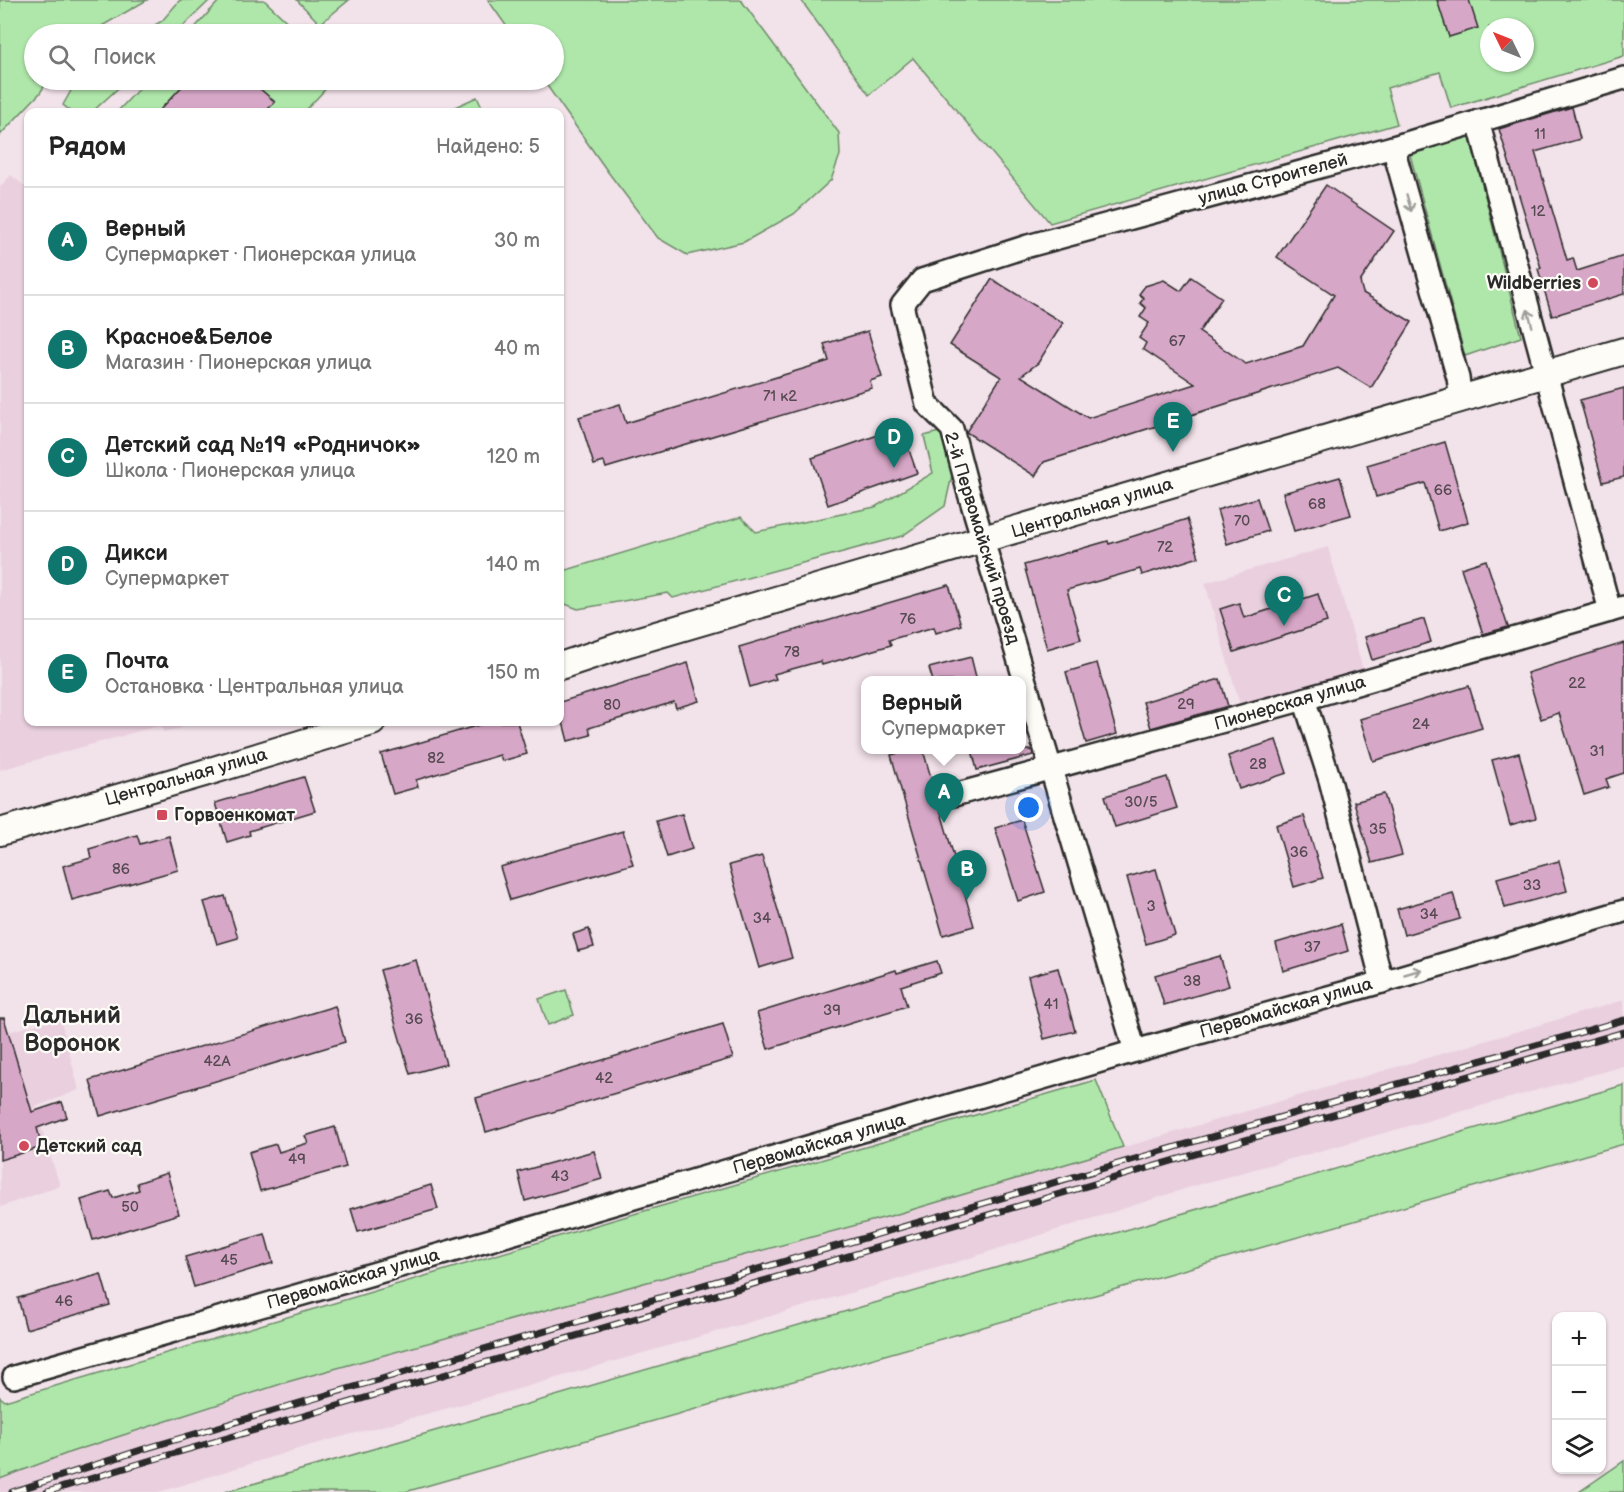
<!DOCTYPE html>
<html lang="ru">
<head>
<meta charset="utf-8">
<style>
	:root { --surface:#fff; --page:#f6f6f6; --text:#222; --muted:#767676; --line:#e0e0e0; --accent:#0f766e }
	body { margin:0; font-family:"Balsamiq Sans",sans-serif; background:var(--page); color:var(--text) }
	.controls { position:absolute; right:18px; bottom:18px; display:grid; overflow:hidden; border-radius:12px; box-shadow:0 2px 4px #0004 }
	.controls button { width:54px; height:54px; display:grid; place-items:center; padding:0; border:0; border-bottom:2px solid var(--line); background:var(--surface); color:var(--text); font:30px sans-serif }
	.compass { position:absolute; left:1480px; top:18px; width:54px; height:54px; border-radius:50%; background:var(--surface); box-shadow:0 2px 4px #0004; rotate:313deg }
	.you { position:absolute; left:1029px; top:808px; width:21px; height:21px; margin:-15px; border:4px solid #fff; border-radius:50%; background:#1a73e8; box-shadow:0 0 0 9px #1a73e833 }
	.badge { display:grid; place-items:center; width:39px; height:39px; border-radius:50%; background:var(--accent); color:#fff; font-size:20px; font-weight:700 }
	.pin { position:absolute; translate:-50% -50px; filter:drop-shadow(0 2px 3px #0008) }
	.pin::after { content:''; position:absolute; top:32px; width:21px; height:18px; background:inherit; clip-path:polygon(0 0,100% 0,50% 100%) }
	.popup { position:absolute; left:861px; top:676px; width:165px; height:78px; box-sizing:border-box; display:grid; place-content:center; border-radius:12px; background:var(--surface); filter:drop-shadow(0 2px 4px #0005); font-size:20px; white-space:nowrap; color:var(--muted) }
	.popup b { font-size:22px; color:var(--text) }
	.popup::after { content:''; position:absolute; left:50%; top:100%; margin-left:-12px; border:12px solid transparent; border-top-color:var(--surface) }
	.list { margin:0; padding:0; list-style:none }
	h2 { display:flex; justify-content:space-between; align-items:center; height:78px; margin:0; padding:0 24px; font-size:26px }
	h2 small { font-size:20px; font-weight:400; color:var(--muted) }
	.list li { display:grid; grid-template-columns:39px 1fr auto; gap:18px; align-items:center; box-sizing:border-box; height:108px; padding:0 24px; border-top:2px solid var(--line) }
	.list b { display:block; font-size:22px; white-space:nowrap }
	.list p { margin:0; font-size:20px; white-space:nowrap; color:var(--muted) }
	.list em { font-size:20px; font-style:normal; color:var(--muted) }
	.icon { flex:none; width:33px; height:33px; fill:none; stroke:currentColor; stroke-width:2; stroke-linecap:round; stroke-linejoin:round }
	.map { position:relative; flex:none; width:1624px; height:1492px; overflow:hidden }
	.search { position:absolute; background:var(--surface); box-shadow:0 2px 4px #0004; left:24px; top:24px; width:540px; height:66px; display:flex; align-items:center; gap:15px; box-sizing:border-box; padding:0 21px; border-radius:33px; color:var(--muted); font-size:22px }
	.panel { position:absolute; background:var(--surface); box-shadow:0 2px 4px #0004; left:24px; top:108px; width:540px; height:618px; border-radius:12px }
	.map>svg:first-child { display:block }
</style>
</head>
<body>
<div class="map">
<svg width="1624" height="1492" viewBox="0 0 1624 1492">
	<rect width="100%" height="100%" fill="#f2e2e9"/>
	<filter id="ink" filterUnits="userSpaceOnUse"><feTurbulence type="fractalNoise" baseFrequency=".0167" numOctaves="2"/><feDisplacementMap in="SourceGraphic" scale="12" xChannelSelector="R" yChannelSelector="G"/><feConvolveMatrix kernelMatrix="1 2 1 2 8 2 1 2 1" color-interpolation-filters="sRGB"/></filter>
	<g filter="url(#ink)">
		<!-- built -->
		<g fill="#ead0df">
			<path d="M11,175L28,189V722H180L182,728L163,732L161,725L0,770V187Z"/>
			<path d="M1328,547L1363,670L1240,705L1205,583Z"/>
			<path d="M1624,1000V1066L1194,1186L954,1263L515,1390L304,1447L160,1492H0V1479L71,1452L287,1382L741,1256L894,1215Z"/>
			<path d="M60,1018L79,1090L35,1107L60,1186L0,1207V1034Z"/>
		</g>
		<!-- green -->
		<g fill="#afe7aa" stroke="#6d896a" stroke-width="1.5" fill-rule="evenodd">
			<path d="M0,0H147L88,34H34V80H48L40,93L0,135Z"/>
			<path d="M180,0H210L175,34H139L162,21Z"/>
			<path d="M220,0H264L300,34H189Z"/>
			<path d="M297,0H349L320,24Z"/>
			<path d="M488,0H741L839,133L840,155L831,180L794,214L744,242L687,255L658,238L608,172L543,80H554V34H512Z"/>
			<path d="M801,0H1624V56L1451,108L1440,72L1387,88L1397,124L1050,223L913,58L869,95ZM1489,27H1525V63H1489Z"/>
			<path d="M77,80H127L92,112H72L63,105Z"/>
			<path d="M147,80H334L304,112H117Z"/>
			<path d="M477,97L484,112H444Z"/>
			<path d="M1469,133L1521,337L1465,356L1409,151Z"/>
			<path d="M943,431L953,471L945,506L902,536L673,598L668,593L578,609L560,602V572L741,517L756,532L875,507L933,473L924,436Z"/>
			<path d="M566,990L574,1015L548,1025L539,999Z"/>
			<path d="M1096,1080L1123,1147L894,1215L741,1256L287,1382L71,1452L0,1479V1397L5,1401L610,1221Z"/>
			<path d="M1624,1085V1144L405,1492H225Z"/>
			<path d="M1624,1461V1492H1579Z"/>
		</g>
		<!-- building -->
		<g fill="#d7a7c7" stroke="#2b2b2b" stroke-width="1.5">
			<path d="M1437,0H1469L1478,28L1449,37Z"/>
			<path d="M188,80H250L275,102L265,112H158Z"/>
			<path d="M1572,107L1580,139L1535,152L1567,260L1573,258L1577,271L1624,256V294L1552,316L1538,269L1541,268L1499,129Z"/>
			<path d="M1326,185L1394,231L1360,282L1363,293L1412,322L1371,388L1338,368L1044,462L1035,476L966,432L1001,377L950,345L992,279L1063,323L1038,363L1021,376L1088,418L1195,384L1143,349L1146,343L1139,338L1149,323L1140,317L1146,308L1140,303L1144,298L1139,294L1145,286L1164,280L1181,291L1191,277L1222,298L1199,332L1246,364L1303,346L1334,295L1277,257Z"/>
			<path d="M868,331L882,377L870,381L872,388L606,468L604,462L594,465L579,417L620,404L626,423L829,361L824,344Z"/>
			<path d="M1624,388V477L1603,482L1580,400Z"/>
			<path d="M901,427L917,473L828,505L812,458Z"/>
			<path d="M1445,442L1468,522L1439,531L1425,483L1376,497L1367,465Z"/>
			<path d="M1340,477L1351,515L1294,531L1283,493Z"/>
			<path d="M1257,498L1268,531L1227,544L1217,510Z"/>
			<path d="M1187,519L1199,557L1142,575L1140,569L1067,590L1081,639L1047,649L1024,565L1108,541L1109,544Z"/>
			<path d="M1486,560L1508,627L1483,634L1461,568Z"/>
			<path d="M949,585L961,625L936,633L934,627L889,640L891,645L822,665L821,661L774,674L776,679L750,687L739,647Z"/>
			<path d="M1318,594L1327,622L1234,652L1220,609L1239,603L1244,618Z"/>
			<path d="M1424,619L1431,642L1372,660L1365,637Z"/>
			<path d="M1624,643V773L1606,779L1609,787L1584,795L1559,713L1541,719L1527,673Z"/>
			<path d="M971,657L977,681H933L929,668Z"/>
			<path d="M688,663L699,701L676,708L674,702L589,728L591,735L568,741L560,711V702Z"/>
			<path d="M1097,663L1117,734L1086,743L1066,672Z"/>
			<path d="M1220,679L1228,706L1151,728L1143,702Z"/>
			<path d="M1469,686L1482,728L1373,761L1360,719Z"/>
			<path d="M489,722H517L527,754L502,761L500,755L416,780L418,787L393,794L381,754Z"/>
			<path d="M1276,740L1287,773L1239,789L1228,756Z"/>
			<path d="M909,750H923L974,926L943,935L891,755Z"/>
			<path d="M972,750H1032L1033,755L977,770Z"/>
			<path d="M1519,753L1536,818L1510,825L1492,760Z"/>
			<path d="M304,777L315,811L249,831L250,835L227,842L215,803Z"/>
			<path d="M1167,777L1177,808L1115,827L1105,796Z"/>
			<path d="M1384,794L1402,855L1372,863L1354,802Z"/>
			<path d="M682,814L692,849L667,857L656,821Z"/>
			<path d="M1304,816L1323,878L1294,887L1276,825Z"/>
			<path d="M1022,820L1045,892L1018,901L995,828Z"/>
			<path d="M623,831L633,864L510,900L500,867Z"/>
			<path d="M137,835L140,844L169,836L178,870L72,900L63,866L91,858L89,849Z"/>
			<path d="M762,856L792,958L759,968L729,865Z"/>
			<path d="M1559,861L1567,891L1505,908L1497,878Z"/>
			<path d="M1156,869L1175,935L1146,944L1127,877Z"/>
			<path d="M1453,893L1460,919L1404,935L1397,909Z"/>
			<path d="M225,896L238,938L217,944L204,902Z"/>
			<path d="M1341,924L1348,951L1283,971L1276,943Z"/>
			<path d="M589,929L594,947L578,951L573,934Z"/>
			<path d="M1220,956L1229,986L1164,1005L1155,975Z"/>
			<path d="M416,960L446,1064L410,1074L380,970Z"/>
			<path d="M937,961L941,973L901,986L907,1006L768,1049L757,1013L896,970L897,973Z"/>
			<path d="M1058,968L1075,1031L1044,1039L1028,976Z"/>
			<path d="M335,1006L345,1042L100,1116L90,1080Z"/>
			<path d="M0,1018H4L32,1112L62,1102L67,1117L37,1128L42,1147L0,1160Z"/>
			<path d="M723,1024L733,1058L486,1132L476,1098Z"/>
			<path d="M335,1127L346,1167L260,1191L249,1152L276,1144L279,1152L308,1143L305,1136Z"/>
			<path d="M594,1151L602,1179L525,1201L518,1172Z"/>
			<path d="M167,1173L179,1214L93,1240L81,1200L110,1191L113,1198L139,1190L137,1183Z"/>
			<path d="M431,1185L438,1209L358,1232L351,1209Z"/>
			<path d="M265,1234L273,1263L194,1287L185,1257Z"/>
			<path d="M101,1274L110,1305L26,1329L18,1298Z"/>
		</g>
		<g fill="none" stroke-linecap="round" stroke-linejoin="round">
			<!-- minor casing -->
			<g stroke="#2b2b2b" stroke-width="26">
				<g id="minor">
					<path d="M1478,121L1610,611"/>
					<path d="M1393,147L1458,378L1461,399"/>
					<path d="M1304,699L1330,780L1382,982"/>
					<path d="M954,795L1304,699L1624,607"/>
					<path d="M1135,1051L968,490L952,429L927,404L902,305L922,280L1028,246L1393,147L1624,78"/>
					<path d="M14,1377L487,1241L1135,1051L1382,982L1624,911"/>
				</g>
			</g>
			<!-- major casing -->
			<g stroke="#2b2b2b" stroke-width="30">
				<g id="major">
					<path d="M560,666L629,643L1624,351"/>
					<path d="M0,832L204,773L372,722"/>
				</g>
			</g>
			<!-- minor -->
			<use href="#minor" stroke="#fdfcf7" stroke-width="21"/>
			<!-- major -->
			<use href="#major" stroke="#fdfcf7" stroke-width="26"/>
			<!-- rail casing -->
			<g stroke="#2b2b2b" stroke-width="7">
				<g id="rail">
					<path d="M12,1492L144,1449L313,1399L1193,1142L1624,1020"/>
					<path d="M47,1492L148,1461L317,1412L1196,1154L1624,1032"/>
				</g>
			</g>
			<!-- rail -->
			<use href="#rail" stroke="#fdfcf7" stroke-width="4.5" stroke-dasharray="14" stroke-linecap="butt"/>
		</g>
		<!-- one-way arrows -->
		<defs><path id="oneway-shaft" d="M-6 0H5M1.5-3L5.5 0L1.5 3" fill="none" stroke-width="1.6" stroke-linecap="round" stroke-linejoin="round" transform="scale(1.5)"/></defs>
		<g stroke="#9e9e9b">
			<use href="#oneway-shaft" transform="translate(1409 203) rotate(74)"/>
			<use href="#oneway-shaft" transform="translate(1530 318) rotate(-105)"/>
			<use href="#oneway-shaft" transform="translate(1413 972) rotate(-16)"/>
		</g>
	</g>
	<!-- markers -->
	<g fill="#d1495b" stroke="#fdfcf7" stroke-width="2">
		<circle cx="1593" cy="283" r="6"/>
		<rect x="156" y="809" width="12" height="12" rx="3"/>
		<circle cx="24" cy="1146" r="6"/>
	</g>
	<g text-anchor="middle" dominant-baseline="central" stroke-width="4.5" stroke-linejoin="round" paint-order="stroke">
		<!-- number labels -->
		<g font-size="15" fill="#564a52">
			<text x="1540" y="134">11</text>
			<text x="1538" y="211">12</text>
			<text x="1177" y="341">67</text>
			<text x="780" y="396">71 к2</text>
			<text x="1443" y="490">66</text>
			<text x="1317" y="504">68</text>
			<text x="1242" y="521">70</text>
			<text x="1165" y="547">72</text>
			<text x="908" y="619">76</text>
			<text x="792" y="652">78</text>
			<text x="1577" y="683">22</text>
			<text x="1186" y="704">29</text>
			<text x="612" y="705">80</text>
			<text x="1421" y="724">24</text>
			<text x="1597" y="751">31</text>
			<text x="436" y="758">82</text>
			<text x="1258" y="764">28</text>
			<text x="1141" y="802">30/5</text>
			<text x="1378" y="829">35</text>
			<text x="1299" y="852">36</text>
			<text x="121" y="869">86</text>
			<text x="1532" y="885">33</text>
			<text x="1151" y="906">3</text>
			<text x="1429" y="914">34</text>
			<text x="762" y="918">34</text>
			<text x="1312" y="947">37</text>
			<text x="1192" y="981">38</text>
			<text x="1051" y="1004">41</text>
			<text x="832" y="1010">39</text>
			<text x="414" y="1019">36</text>
			<text x="217" y="1061">42А</text>
			<text x="604" y="1078">42</text>
			<text x="297" y="1159">49</text>
			<text x="560" y="1176">43</text>
			<text x="130" y="1207">50</text>
			<text x="229" y="1260">45</text>
			<text x="64" y="1301">46</text>
		</g>
		<!-- street labels -->
		<g font-size="18" fill="#2b2b2b" stroke="#fdfcf7">
			<text transform="translate(1273 179) rotate(-15)">улица Строителей</text>
			<text transform="translate(1092 508) rotate(-17)">Центральная улица</text>
			<text transform="translate(982 538) rotate(73)">2-й Первомайский проезд</text>
			<text transform="translate(1290 703) rotate(-16)">Пионерская улица</text>
			<text transform="translate(186 777) rotate(-16)">Центральная улица</text>
			<text transform="translate(1286 1008) rotate(-16)">Первомайская улица</text>
			<text transform="translate(819 1144) rotate(-16)">Первомайская улица</text>
			<text transform="translate(353 1279) rotate(-16)">Первомайская улица</text>
		</g>
		<!-- poi labels -->
		<g font-size="18" font-weight="bold" fill="#2b2b2b" stroke="#fdfcf7" text-anchor="start">
			<text x="1581" y="283" text-anchor="end">Wildberries</text>
			<text x="174" y="815">Горвоенкомат</text>
			<text x="36" y="1146">Детский сад</text>
		</g>
		<!-- district labels -->
		<g font-size="24" font-weight="bold" fill="#2b2b2b" stroke="#fdfcf7">
			<text x="72" y="1015">Дальний<tspan x="72" dy="28">Воронок</tspan></text>
		</g>
	</g>
</svg>
<div class="controls">
<button>+</button>
<button>−</button>
<button><svg class="icon" aria-label="layers" viewBox="0 0 24 24"><path d="M12 4l9 5-9 5-9-5zM3 14l9 5 9-5"/></svg></button>
</div>
<svg class="compass" viewBox="-18 -18 36 36"><path d="M0-13l5 13h-10z" fill="#e53935"/><path d="M0 13l5-13h-10z" fill="#767676"/></svg>
<div class="you"></div>
<div class="pin badge" style="left:944px;top:823px">A</div>
<div class="popup"><b>Верный</b>Супермаркет</div>
<div class="pin badge" style="left:967px;top:900px">B</div>
<div class="pin badge" style="left:1284px;top:626px">C</div>
<div class="pin badge" style="left:894px;top:468px">D</div>
<div class="pin badge" style="left:1173px;top:452px">E</div>
<div class="search"><svg class="icon" aria-label="search" viewBox="0 0 24 24"><circle cx="10" cy="10" r="6"/><path d="M15 15l6 6"/></svg>Поиск</div>
<section class="panel">
<h2>Рядом<small>Найдено: 5</small></h2>
<ul class="list">
<li><span class="badge">A</span><div><b>Верный</b><p>Супермаркет · Пионерская улица</p></div><em>30 m</em></li>
<li><span class="badge">B</span><div><b>Красное&amp;Белое</b><p>Магазин · Пионерская улица</p></div><em>40 m</em></li>
<li><span class="badge">C</span><div><b>Детский сад №19 «Родничок»</b><p>Школа · Пионерская улица</p></div><em>120 m</em></li>
<li><span class="badge">D</span><div><b>Дикси</b><p>Супермаркет</p></div><em>140 m</em></li>
<li><span class="badge">E</span><div><b>Почта</b><p>Остановка · Центральная улица</p></div><em>150 m</em></li>
</ul>
</section>
</div>
</body>
</html>
